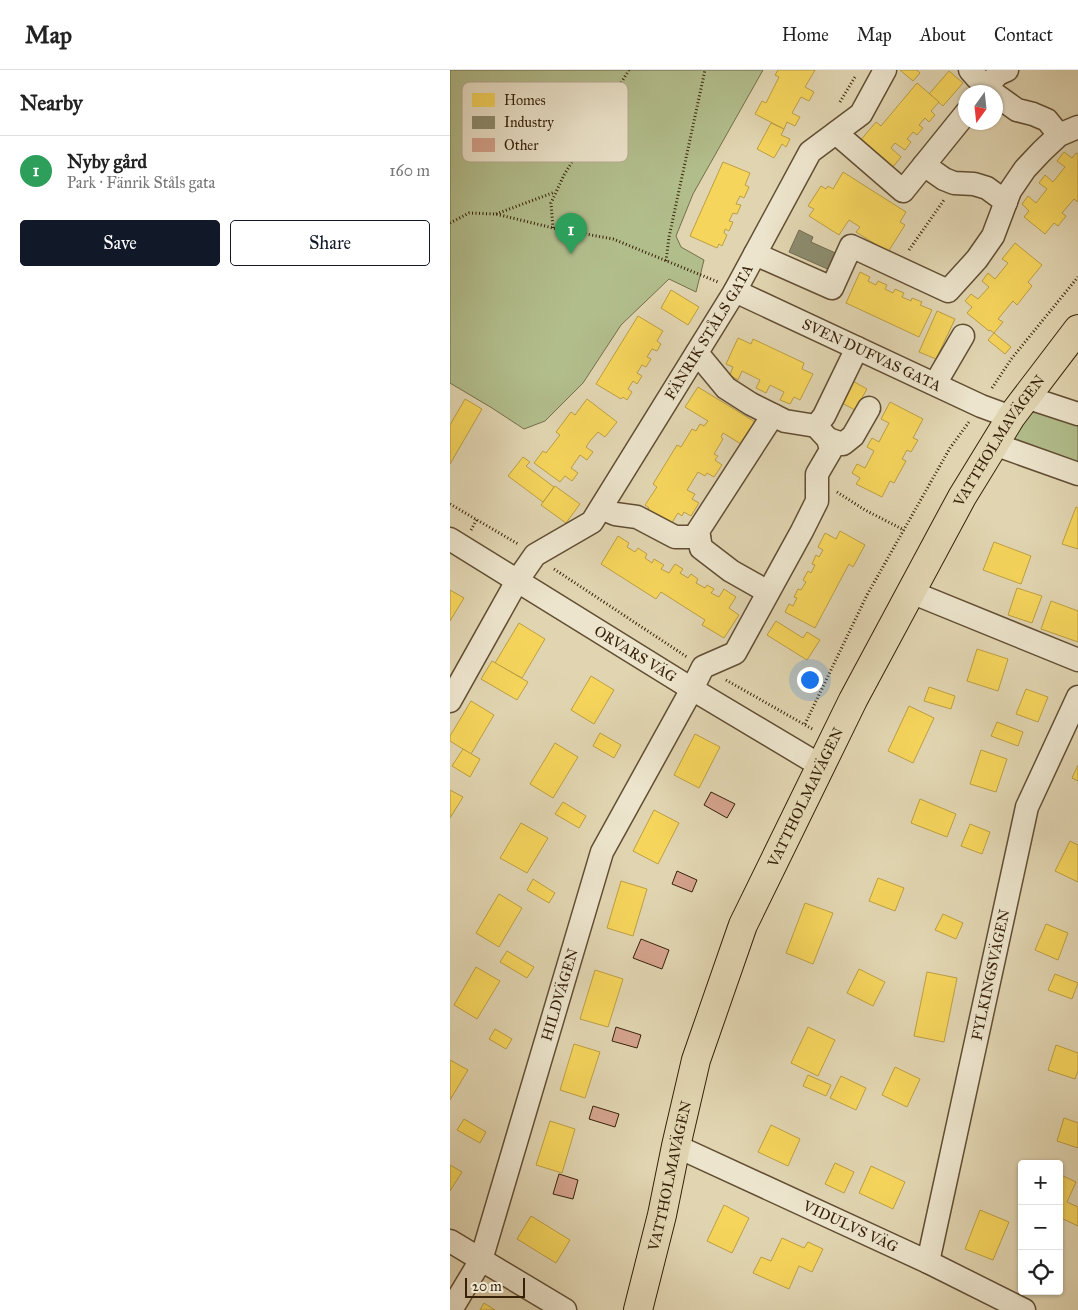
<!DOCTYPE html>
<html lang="en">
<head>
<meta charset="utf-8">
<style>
	:root { --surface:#fff; --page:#f2f2f2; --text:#222; --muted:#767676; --line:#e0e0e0; --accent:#111827 }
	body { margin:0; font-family:"IM FELL Great Primer",serif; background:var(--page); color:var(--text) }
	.controls { position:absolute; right:15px; bottom:15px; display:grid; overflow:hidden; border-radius:5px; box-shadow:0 1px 4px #0004 }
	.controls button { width:45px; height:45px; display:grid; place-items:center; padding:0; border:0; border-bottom:1px solid var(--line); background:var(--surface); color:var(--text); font:25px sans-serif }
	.compass { position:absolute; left:508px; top:15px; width:45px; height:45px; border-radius:50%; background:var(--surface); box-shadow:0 1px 4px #0004; rotate:195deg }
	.scale { position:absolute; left:15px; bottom:12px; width:60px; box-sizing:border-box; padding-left:5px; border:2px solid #372109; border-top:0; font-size:14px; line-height:18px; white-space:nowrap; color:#372109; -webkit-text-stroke:4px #ece4cc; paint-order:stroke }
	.you { position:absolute; left:359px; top:609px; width:18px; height:18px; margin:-12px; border:4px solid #fff; border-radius:50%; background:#1a73e8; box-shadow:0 0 0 8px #1a73e833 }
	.badge { display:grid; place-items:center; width:32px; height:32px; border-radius:50%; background:var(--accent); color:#fff; font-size:16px; font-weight:700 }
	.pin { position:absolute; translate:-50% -41px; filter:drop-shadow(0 1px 2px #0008) }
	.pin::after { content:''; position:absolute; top:26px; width:18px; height:15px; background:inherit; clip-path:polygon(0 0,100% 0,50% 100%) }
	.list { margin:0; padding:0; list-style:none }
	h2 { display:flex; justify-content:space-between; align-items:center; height:65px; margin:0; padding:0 20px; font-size:21px }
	h2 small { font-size:16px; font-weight:400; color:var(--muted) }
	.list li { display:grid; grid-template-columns:32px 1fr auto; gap:15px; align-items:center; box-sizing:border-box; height:70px; padding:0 20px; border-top:1px solid var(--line) }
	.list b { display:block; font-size:19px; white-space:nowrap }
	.list p { margin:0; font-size:16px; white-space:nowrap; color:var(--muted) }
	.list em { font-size:16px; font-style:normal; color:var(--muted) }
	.actions { display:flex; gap:10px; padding:15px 20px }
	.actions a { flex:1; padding:11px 0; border:1px solid var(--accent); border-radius:5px; text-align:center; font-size:18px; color:var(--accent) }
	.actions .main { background:var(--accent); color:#fff }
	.icon { flex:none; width:28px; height:28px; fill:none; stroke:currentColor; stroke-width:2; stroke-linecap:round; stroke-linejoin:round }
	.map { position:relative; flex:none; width:628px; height:1240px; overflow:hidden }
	header { display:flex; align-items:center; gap:30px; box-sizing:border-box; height:70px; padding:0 25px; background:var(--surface); border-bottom:1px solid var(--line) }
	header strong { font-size:24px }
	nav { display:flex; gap:28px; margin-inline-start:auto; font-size:18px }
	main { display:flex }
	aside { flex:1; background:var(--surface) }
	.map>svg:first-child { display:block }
</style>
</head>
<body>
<header>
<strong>Map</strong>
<nav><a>Home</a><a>Map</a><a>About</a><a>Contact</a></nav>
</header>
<main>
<aside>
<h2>Nearby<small></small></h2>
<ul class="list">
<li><span class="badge" style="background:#2e9e5b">1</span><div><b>Nyby gård</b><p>Park · Fänrik Ståls gata</p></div><em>160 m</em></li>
</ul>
<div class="actions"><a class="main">Save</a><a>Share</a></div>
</aside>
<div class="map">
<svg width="628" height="1240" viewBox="0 0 628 1240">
	<rect width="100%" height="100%" fill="#e1d5b1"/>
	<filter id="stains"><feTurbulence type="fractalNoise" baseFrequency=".004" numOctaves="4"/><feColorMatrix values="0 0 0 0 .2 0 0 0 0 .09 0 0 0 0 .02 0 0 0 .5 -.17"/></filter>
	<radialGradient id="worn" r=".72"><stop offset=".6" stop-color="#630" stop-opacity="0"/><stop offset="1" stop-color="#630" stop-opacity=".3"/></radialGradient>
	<!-- green -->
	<g fill="#b2bd8c" stroke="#746f4a">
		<path d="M0,0H313L243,124L226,166L231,177L254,190L246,222L219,209L171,255L133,313L95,351L74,359L42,338L0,313Z"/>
		<path d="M576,327L628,344V404L544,374Z"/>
	</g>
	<!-- homes -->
	<g fill="#f6d55c" stroke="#bd9f43">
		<path d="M328,0H365L355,17L364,22L359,31L351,27L342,43L350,47L345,56L337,52L334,59L305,44L312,31L316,33L329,7L325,5Z"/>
		<path d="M450,0H467L470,3L463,11Z"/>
		<path d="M499,1L513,13L493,36L479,24Z"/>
		<path d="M467,13L489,32L481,41L485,45L479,52L475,48L469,55L473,58L467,65L463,62L457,69L461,72L455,80L445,73L441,78L451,87L442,98L410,71L426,52L431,56Z"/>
		<path d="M321,53L334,59L331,65L340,69L336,77L332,74L324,88L307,79Z"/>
		<path d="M614,82L622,88L626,83L628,84V132L624,129L612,143L616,146L608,156L604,153L595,164L574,147L579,141L572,134L578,126L586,133L597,119L589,113L595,105L603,112L615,97L607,91Z"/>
		<path d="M273,92L300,103L295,115L299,117L294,128L290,126L286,134L291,135L287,144L283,143L279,151L283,152L279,161L275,159L274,163L277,165L272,176L269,174L267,178L240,166Z"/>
		<path d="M393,102L456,142L450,152L455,155L438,182L406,162L410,157L399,150L389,165L359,146L364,139L358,136L371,116L376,119L378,116L383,119Z"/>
		<path d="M565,173L592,195L578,212L582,216L567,235L563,231L548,249L553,252L544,263L540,260L539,261L517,243L522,237L515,231L521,224L528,229L539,217L532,211L538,203L545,209L558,193L552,189Z"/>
		<path d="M410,202L420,207L418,211L426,215L428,211L437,215L435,219L443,223L445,219L454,223L452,227L461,231L462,228L472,232L470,235L482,240L469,267L396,233Z"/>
		<path d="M221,220L249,237L238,255L211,238Z"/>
		<path d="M487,241L505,249L486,289L469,282Z"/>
		<path d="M188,246L213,261L207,271L211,274L207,281L202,279L197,287L201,289L196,297L192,295L187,303L192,306L187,314L183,311L178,319L182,322L177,330L173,327L171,329L146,314Z"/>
		<path d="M544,263L561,277L555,284L538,270Z"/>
		<path d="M288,268L301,274L303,269L354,293L352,299L363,304L350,330L344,327L340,334L330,330L334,322L320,315L316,323L306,318L310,310L292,301L288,310L280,305L283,297L276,294Z"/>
		<path d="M401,310L417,319L405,340L390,332Z"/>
		<path d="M248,317L310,355L296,377L273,363L271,367L273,369L264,384L268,386L265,390L272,395L264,407L257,403L255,406L248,402L237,420L245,424L242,429L249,433L241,446L234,442L232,446L228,443L218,459L195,445L199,438L195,435L207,417L203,414L227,375L231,377L242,359L246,361L250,354L254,356L258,351L235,337Z"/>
		<path d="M15,329L32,339L0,394V355Z"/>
		<path d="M137,329L167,352L155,367L148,362L140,371L136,377L143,382L137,390L130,385L128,388L121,398L128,403L122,411L115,406L110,412L84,393L93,381L96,383L110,365L106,362L121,342L125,345Z"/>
		<path d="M440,332L473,349L463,368L468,370L461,382L457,380L452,389L456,391L444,413L440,411L432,427L406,414L410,408L402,403L407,394L415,398L424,381L417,377L422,368L429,372L439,353L431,349Z"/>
		<path d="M73,387L80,392L76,396L104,417L93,432L58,406Z"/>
		<path d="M105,416L130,434L116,453L91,435Z"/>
		<path d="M626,437L628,438V479L612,474Z"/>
		<path d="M390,461L415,475L403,497L399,494L365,558L335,542L339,534L343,536L347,528L344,527L348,519L351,520L356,512L353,510L358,501L361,503L365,495L362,494L366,485L369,487L373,480L368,477L375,463L386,469Z"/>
		<path d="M168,466L179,473L177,477L185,482L188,478L197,484L195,488L202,493L204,489L214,495L211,499L219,503L225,494L233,499L230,503L238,508L241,504L248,509L246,513L255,518L257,515L264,519L261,523L269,527L274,519L286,527L279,538L289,545L274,568L252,555L255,550L211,522L206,529L151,494Z"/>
		<path d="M544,472L581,486L571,514L533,500Z"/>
		<path d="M567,518L592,526L582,553L558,545Z"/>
		<path d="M0,520L14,528L0,551Z"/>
		<path d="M601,531L628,541V572L591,559Z"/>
		<path d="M326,551L353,568L357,562L370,570L357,590L317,565Z"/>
		<path d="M69,553L95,569L72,608L45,593Z"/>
		<path d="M527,579L558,589L548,621L517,611Z"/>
		<path d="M42,591L78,612L67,630L31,609Z"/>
		<path d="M141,606L164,620L144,654L121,640Z"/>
		<path d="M479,617L505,626L501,639L474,631Z"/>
		<path d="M576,619L598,627L588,652L566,644Z"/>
		<path d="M21,631L44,645L21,684L0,671V666Z"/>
		<path d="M459,636L484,648L463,693L438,681Z"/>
		<path d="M547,652L573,662L568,676L541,666Z"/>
		<path d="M150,663L171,675L164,688L143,676Z"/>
		<path d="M245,664L270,677L249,718L224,705Z"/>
		<path d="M105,673L128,687L103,728L80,714Z"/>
		<path d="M13,679L30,689L20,707L2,696Z"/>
		<path d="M531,680L557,689L546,722L520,714Z"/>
		<path d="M628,695V711L622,708Z"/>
		<path d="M0,720L13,727L0,748Z"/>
		<path d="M470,729L506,744L497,767L461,753Z"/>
		<path d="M113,732L136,746L129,758L105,744Z"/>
		<path d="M204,740L229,753L208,794L183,781Z"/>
		<path d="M71,753L98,768L77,803L50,788Z"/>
		<path d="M520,754L540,762L532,784L511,776Z"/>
		<path d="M620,771L628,775V812L605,801Z"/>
		<path d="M428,808L454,818L445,841L419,831Z"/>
		<path d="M83,809L105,823L99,833L77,820Z"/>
		<path d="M171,811L197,819L183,866L157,858Z"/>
		<path d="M49,824L72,838L49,877L26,863Z"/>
		<path d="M355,833L383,843L363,894L336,883Z"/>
		<path d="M493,844L513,853L506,869L485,860Z"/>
		<path d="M596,854L618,863L608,890L585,880Z"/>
		<path d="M57,881L84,897L77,908L50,892Z"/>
		<path d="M26,897L50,911L27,949L4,935Z"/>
		<path d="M409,899L435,912L423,936L397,923Z"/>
		<path d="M145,900L173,909L158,957L130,949Z"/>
		<path d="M477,902L507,908L494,972L464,966Z"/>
		<path d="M605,904L628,913L622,929L598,920Z"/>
		<path d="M358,957L385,970L368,1006L341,993Z"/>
		<path d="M45,959L62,969L56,979L39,969Z"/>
		<path d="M124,974L150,982L135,1028L110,1020Z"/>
		<path d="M606,975L628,983V1001L625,1009L598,1000Z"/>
		<path d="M0,990L18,1000L0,1030Z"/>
		<path d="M445,997L470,1009L457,1037L432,1025Z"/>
		<path d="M358,1005L381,1015L376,1026L353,1016Z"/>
		<path d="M391,1006L416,1018L406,1040L380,1028Z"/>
		<path d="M614,1048L628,1053V1078L607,1071Z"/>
		<path d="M14,1049L36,1062L30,1073L7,1060Z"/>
		<path d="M100,1051L125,1059L112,1103L86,1095Z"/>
		<path d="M321,1055L350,1069L338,1096L308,1082Z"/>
		<path d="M385,1093L404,1102L394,1123L375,1114Z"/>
		<path d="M0,1095L12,1102L0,1121Z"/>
		<path d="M421,1096L455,1112L443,1139L409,1123Z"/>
		<path d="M609,1104L626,1112L617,1132L628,1137V1156L609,1147V1138L611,1134L609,1133Z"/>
		<path d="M274,1135L299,1148L282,1183L257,1171Z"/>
		<path d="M530,1140L559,1152L543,1190L515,1179Z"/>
		<path d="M81,1146L120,1170L106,1193L67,1169Z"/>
		<path d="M332,1168L354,1178L358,1172L373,1179L362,1202L349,1196L339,1219L303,1203L311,1187L321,1191Z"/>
		<path d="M34,1233L45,1240H30Z"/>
	</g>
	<!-- industry -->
	<path fill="#8c8c6e" stroke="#726c50" d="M349,160L363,167L361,172L390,185L382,201L339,182Z"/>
	<!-- building -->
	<g fill="#d5a38d" stroke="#372109">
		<path d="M261,722L285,734L277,748L254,735Z"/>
		<path d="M227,801L247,810L242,822L222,814Z"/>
		<path d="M191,869L219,880L212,899L183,888Z"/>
		<path d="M166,957L191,965L187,978L162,971Z"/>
		<path d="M143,1036L169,1044L165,1057L139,1049Z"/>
		<path d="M109,1104L128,1110L123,1129L103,1124Z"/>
	</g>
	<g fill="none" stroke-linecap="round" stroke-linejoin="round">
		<!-- minor casing -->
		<g stroke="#624e33" stroke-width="25">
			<g id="minor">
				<path d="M520,0L527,8L543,22"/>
				<path d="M532,22L548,4L557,0"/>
				<path d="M546,25L567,40L583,44L597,50L609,65"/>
				<path d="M386,63L453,121L516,43"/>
				<path d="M474,95L494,109L504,113L524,114L537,118L556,132"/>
				<path d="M305,184L382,218L401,176L498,221L527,189L543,166L560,121L575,99L592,81L609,65L628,57"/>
				<path id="s1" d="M285,221L531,336L561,347"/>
				<path d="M247,283L276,318L301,334L335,351L366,356L374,346L407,278"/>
				<path d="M485,314L513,266"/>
				<path d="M576,327L628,344"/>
				<path d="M378,369L393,374L403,366L419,338"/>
				<path d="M544,374L628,404"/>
				<path d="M151,438L165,444L187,447L225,467H249"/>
				<path id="s2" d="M0,469L242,619L371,696"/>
				<path d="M318,522L281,501L251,478L248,461L323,345"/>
				<path d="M461,522L628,590"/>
				<path id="s3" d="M0,631L67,511L85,485L142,452L285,221L360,82L411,44L435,0"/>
				<path id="s4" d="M226,1076L478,1192L574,1240"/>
				<path d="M0,1171L115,1240"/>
				<path id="s5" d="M478,1192L577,737L628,627"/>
				<path id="s6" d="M1,1240L31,1190L152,782L242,619L253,597L285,583L352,461L367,431V404L381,380L378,369L366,356"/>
			</g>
		</g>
		<!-- major casing -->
		<g stroke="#372109" stroke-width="30">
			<g id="major">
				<path id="s7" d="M188,1240L212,1145L226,1076L246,990L293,855L403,630L512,427L561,347L628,259"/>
			</g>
		</g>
		<!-- path -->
		<g stroke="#372109" stroke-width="3" stroke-dasharray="1 2.5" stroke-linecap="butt">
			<path d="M390,32L405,7"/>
			<path d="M46,144L105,122"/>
			<path d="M0,153L19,143L46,144L103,158L163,169L268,212"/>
			<path d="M103,158L101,133L114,105L179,0"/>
			<path d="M459,180L494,130"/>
			<path d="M216,191L219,167L255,0"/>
			<path d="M542,318L562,288L628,207"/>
			<path d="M387,422L415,440L454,460"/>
			<path d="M0,434L68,474"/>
			<path d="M21,460L27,449"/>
			<path d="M104,499L237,587"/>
			<path d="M276,610L364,660"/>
			<path d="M355,654L417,525L500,378L519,352"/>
		</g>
		<!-- minor -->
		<use href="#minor" stroke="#ece4cc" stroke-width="22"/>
		<!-- major -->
		<use href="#major" stroke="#e1d5b1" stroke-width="28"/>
	</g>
	<g text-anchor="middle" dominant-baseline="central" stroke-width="5" stroke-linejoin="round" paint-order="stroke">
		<!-- street labels -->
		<g font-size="15" fill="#372109" stroke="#ece4cc">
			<text stroke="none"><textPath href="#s3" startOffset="458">FÄNRIK STÅLS GATA</textPath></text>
			<text stroke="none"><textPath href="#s1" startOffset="151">SVEN DUFVAS GATA</textPath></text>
			<text stroke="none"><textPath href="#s7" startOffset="948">VATTHOLMAVÄGEN</textPath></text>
			<text stroke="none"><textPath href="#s2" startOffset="218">ORVARS VÄG</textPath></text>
			<text stroke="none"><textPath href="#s7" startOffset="542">VATTHOLMAVÄGEN</textPath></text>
			<text stroke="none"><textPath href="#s5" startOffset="294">FYLKINGSVÄGEN</textPath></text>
			<text stroke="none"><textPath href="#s6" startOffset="335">HILDVÄGEN</textPath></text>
			<text stroke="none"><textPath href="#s7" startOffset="138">VATTHOLMAVÄGEN</textPath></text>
			<text stroke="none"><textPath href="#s4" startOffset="192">VIDULVS VÄG</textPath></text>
		</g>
	</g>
	<!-- legend -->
	<rect x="12" y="12" width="166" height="80" rx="8" fill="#ece4cc" stroke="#b6aa92" stroke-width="1"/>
	<rect x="22" y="23" width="23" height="14" fill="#f6d55c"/>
	<rect x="22" y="46" width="23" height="13" fill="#8c8c6e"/>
	<rect x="22" y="68" width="23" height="14" fill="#d5a38d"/>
	<g font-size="14" fill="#372109">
		<text x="54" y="35">Homes</text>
		<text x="54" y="57">Industry</text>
		<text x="54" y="80">Other</text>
	</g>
	<rect width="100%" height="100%" filter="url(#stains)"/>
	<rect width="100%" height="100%" fill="url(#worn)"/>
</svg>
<div class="controls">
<button>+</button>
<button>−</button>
<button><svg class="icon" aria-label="locate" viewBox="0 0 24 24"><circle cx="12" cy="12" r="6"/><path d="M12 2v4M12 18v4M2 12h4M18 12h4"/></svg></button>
</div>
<svg class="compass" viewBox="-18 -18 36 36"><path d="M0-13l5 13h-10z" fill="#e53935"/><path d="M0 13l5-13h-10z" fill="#767676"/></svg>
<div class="scale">20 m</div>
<div class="you"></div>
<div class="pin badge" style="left:121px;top:184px;background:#2e9e5b">1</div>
</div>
</main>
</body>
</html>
